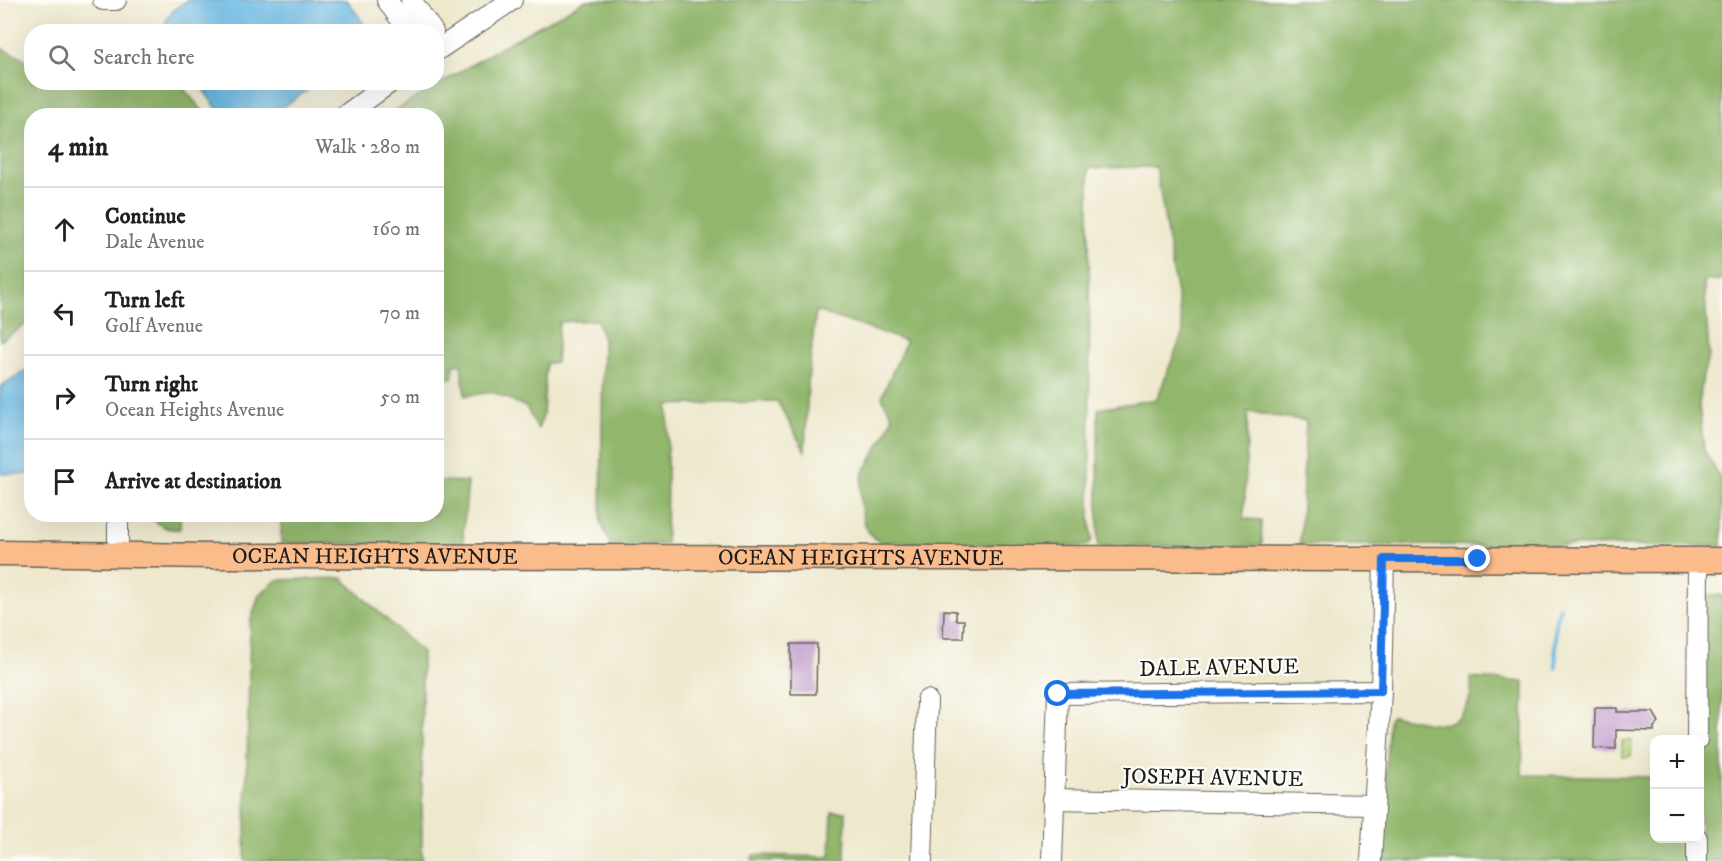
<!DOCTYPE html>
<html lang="en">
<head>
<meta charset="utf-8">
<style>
	:root { --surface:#fff; --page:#f2f2f2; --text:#202124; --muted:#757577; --line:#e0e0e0 }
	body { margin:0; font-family:"IM FELL DW Pica",serif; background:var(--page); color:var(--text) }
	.controls { position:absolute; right:18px; bottom:18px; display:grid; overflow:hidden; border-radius:12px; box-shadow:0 6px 24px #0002 }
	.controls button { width:54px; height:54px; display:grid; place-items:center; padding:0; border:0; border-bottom:2px solid var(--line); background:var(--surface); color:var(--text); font:30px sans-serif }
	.stop { position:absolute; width:18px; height:18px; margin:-14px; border:4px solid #1a73e8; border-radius:50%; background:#fff }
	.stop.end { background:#1a73e8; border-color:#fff; box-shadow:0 2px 6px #0008 }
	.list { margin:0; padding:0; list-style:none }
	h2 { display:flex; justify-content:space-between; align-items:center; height:78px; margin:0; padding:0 24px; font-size:26px }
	h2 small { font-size:20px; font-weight:400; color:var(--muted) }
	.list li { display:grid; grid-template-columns:39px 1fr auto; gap:18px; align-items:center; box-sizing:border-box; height:84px; padding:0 24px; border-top:2px solid var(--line) }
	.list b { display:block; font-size:22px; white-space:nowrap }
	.list p { margin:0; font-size:20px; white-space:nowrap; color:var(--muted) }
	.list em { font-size:20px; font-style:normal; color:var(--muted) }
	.icon { flex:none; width:33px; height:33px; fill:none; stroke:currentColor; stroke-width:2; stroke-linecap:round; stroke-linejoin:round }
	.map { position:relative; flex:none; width:1722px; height:861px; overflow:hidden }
	.search { position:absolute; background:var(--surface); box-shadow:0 6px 24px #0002; left:24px; top:24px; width:420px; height:66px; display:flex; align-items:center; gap:15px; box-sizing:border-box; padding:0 21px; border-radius:24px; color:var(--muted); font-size:22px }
	.panel { position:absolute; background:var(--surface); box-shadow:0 6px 24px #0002; left:24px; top:108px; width:420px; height:414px; border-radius:24px }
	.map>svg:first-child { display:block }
</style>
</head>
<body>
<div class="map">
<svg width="1722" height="861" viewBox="0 0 1722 861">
	<rect width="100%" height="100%" fill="#fdfcf7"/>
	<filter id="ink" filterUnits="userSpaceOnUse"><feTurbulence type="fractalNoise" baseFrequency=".0167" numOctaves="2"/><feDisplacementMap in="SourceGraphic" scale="12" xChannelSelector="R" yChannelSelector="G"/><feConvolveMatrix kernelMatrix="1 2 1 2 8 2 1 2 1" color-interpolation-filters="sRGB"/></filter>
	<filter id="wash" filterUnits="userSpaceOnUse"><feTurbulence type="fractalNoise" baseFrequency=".008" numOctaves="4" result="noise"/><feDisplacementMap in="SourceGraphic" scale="24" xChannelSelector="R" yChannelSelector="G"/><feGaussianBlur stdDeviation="1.35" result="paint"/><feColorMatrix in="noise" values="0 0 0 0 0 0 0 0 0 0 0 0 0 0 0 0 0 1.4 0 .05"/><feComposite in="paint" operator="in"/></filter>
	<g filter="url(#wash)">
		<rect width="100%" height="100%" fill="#eee8cd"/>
		<!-- green -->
		<path fill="#b7d57c" stroke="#6a784c" stroke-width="1.5" d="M1622,741H1632L1631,756H1622Z"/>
		<!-- forest -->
		<g fill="#91b66c" stroke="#566944" stroke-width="1.5">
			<path d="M586,0H1722V280L1704,281L1709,355L1703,375L1699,405L1704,450L1722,481V546L1300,545L1306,421L1248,412L1244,519L1261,520L1262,544L1251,546L1098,547V409L1157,399L1183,332L1156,167L1089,168L1090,519L1092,540L1086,546L880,542C859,533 858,493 863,473C869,463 892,426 892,417C891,408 883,405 882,396L906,341L816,311L808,380L805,451L777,401L668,405L666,544L610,545L601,522L603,340L597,320L559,322L556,363H546L543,416L538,429L526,407L493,392L465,396L461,364L454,365L452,378L437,379L436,116H386L503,46Z"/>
			<path d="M0,48L31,62L32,82L179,83L206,115L32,116L31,321L0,341Z"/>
			<path d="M437,481L468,482L463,533L464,544L281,543V515L436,514Z"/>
			<path d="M150,515H180V529C166,530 158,526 150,515Z"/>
			<path d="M342,578L422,652V861H245L250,623L259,595L277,580Z"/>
			<path d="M1704,595H1722V861H1380L1389,719L1392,716C1416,717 1448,736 1464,711C1471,700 1472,691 1471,678L1524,682L1522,775L1654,777V838H1700V740Z"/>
			<path d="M832,812H846L845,861H752L753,855L830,857Z"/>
		</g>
		<!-- water -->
		<g fill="#69b8e3" stroke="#426a80" stroke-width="1.5">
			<path d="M188,0H347L369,31H165C164,15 175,9 188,0Z"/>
			<path d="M198,83H318L271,115H222Z"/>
			<path d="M31,367V474H0V387Z"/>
		</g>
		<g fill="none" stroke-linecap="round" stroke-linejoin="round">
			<!-- stream -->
			<path stroke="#69b8e3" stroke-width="4" d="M1556,668L1555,626L1560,607"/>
		</g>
		<g id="blocks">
			<!-- building -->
			<g fill="#bf9bcb">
				<path d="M944,610L956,611V620H964L963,638H943Z"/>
				<path d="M791,644H817L816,694H791Z"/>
				<path d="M1595,708H1617V712H1653L1659,722L1654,727V731L1616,730V749L1594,748Z"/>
			</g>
		</g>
	</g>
	<g filter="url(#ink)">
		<use href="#blocks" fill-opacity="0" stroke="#66635a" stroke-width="1.5"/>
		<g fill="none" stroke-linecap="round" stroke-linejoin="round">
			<!-- minor casing -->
			<g stroke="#66635a" stroke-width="22">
				<g id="minor">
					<path d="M103,0H116"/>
					<path d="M387,0L409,32"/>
					<path d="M411,0L433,32"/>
					<path d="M436,51L512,0"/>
					<path d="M344,116L391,82"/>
					<path d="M118,554V514"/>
					<path d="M1697,740L1698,560"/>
					<path d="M1053,799L1373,805"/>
					<path d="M922,861L927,700"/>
					<path d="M1052,861L1058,694L1381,691"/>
					<path d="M1371,861L1381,691L1384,559"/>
					<path d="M1697,861V838"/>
				</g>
			</g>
			<!-- major casing -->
			<g stroke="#66635a" stroke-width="27">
				<g id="major">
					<path id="s1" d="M0,553L212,556L1722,560"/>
				</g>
			</g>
			<!-- minor -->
			<use href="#minor" stroke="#fff" stroke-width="20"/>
			<!-- major -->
			<use href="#major" stroke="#fabc8b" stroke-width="24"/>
		</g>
	</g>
	<g fill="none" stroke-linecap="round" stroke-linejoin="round" filter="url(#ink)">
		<!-- route -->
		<path stroke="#1a73e8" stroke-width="8" d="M1058,694L1381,691L1384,559H1478"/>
	</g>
	<g text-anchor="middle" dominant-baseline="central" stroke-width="4.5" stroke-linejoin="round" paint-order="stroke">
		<!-- street labels -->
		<g font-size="22" fill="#1c1c1c" stroke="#fdfcf7">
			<text stroke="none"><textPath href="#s1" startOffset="375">OCEAN HEIGHTS AVENUE</textPath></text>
			<text stroke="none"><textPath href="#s1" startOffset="861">OCEAN HEIGHTS AVENUE</textPath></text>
			<text transform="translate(1219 668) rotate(-1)">DALE AVENUE</text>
			<text transform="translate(1213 778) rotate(1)">JOSEPH AVENUE</text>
		</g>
	</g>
</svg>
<div class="controls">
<button>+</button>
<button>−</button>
</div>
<div class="stop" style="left:1058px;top:694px"></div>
<div class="stop end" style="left:1478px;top:559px"></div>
<div class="search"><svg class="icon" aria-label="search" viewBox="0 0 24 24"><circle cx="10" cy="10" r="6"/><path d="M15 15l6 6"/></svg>Search here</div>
<section class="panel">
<h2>4 min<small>Walk · 280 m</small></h2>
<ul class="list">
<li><svg class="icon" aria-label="ahead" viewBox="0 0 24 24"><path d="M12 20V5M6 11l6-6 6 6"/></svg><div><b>Continue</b><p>Dale Avenue</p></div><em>160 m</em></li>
<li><svg class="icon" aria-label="left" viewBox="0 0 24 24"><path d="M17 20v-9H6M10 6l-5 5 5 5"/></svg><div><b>Turn left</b><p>Golf Avenue</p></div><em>70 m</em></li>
<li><svg class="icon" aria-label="right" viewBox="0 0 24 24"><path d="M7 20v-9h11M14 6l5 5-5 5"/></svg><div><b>Turn right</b><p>Ocean Heights Avenue</p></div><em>50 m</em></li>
<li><svg class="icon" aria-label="arrive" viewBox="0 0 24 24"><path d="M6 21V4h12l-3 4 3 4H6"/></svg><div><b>Arrive at destination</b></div></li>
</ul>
</section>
</div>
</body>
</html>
